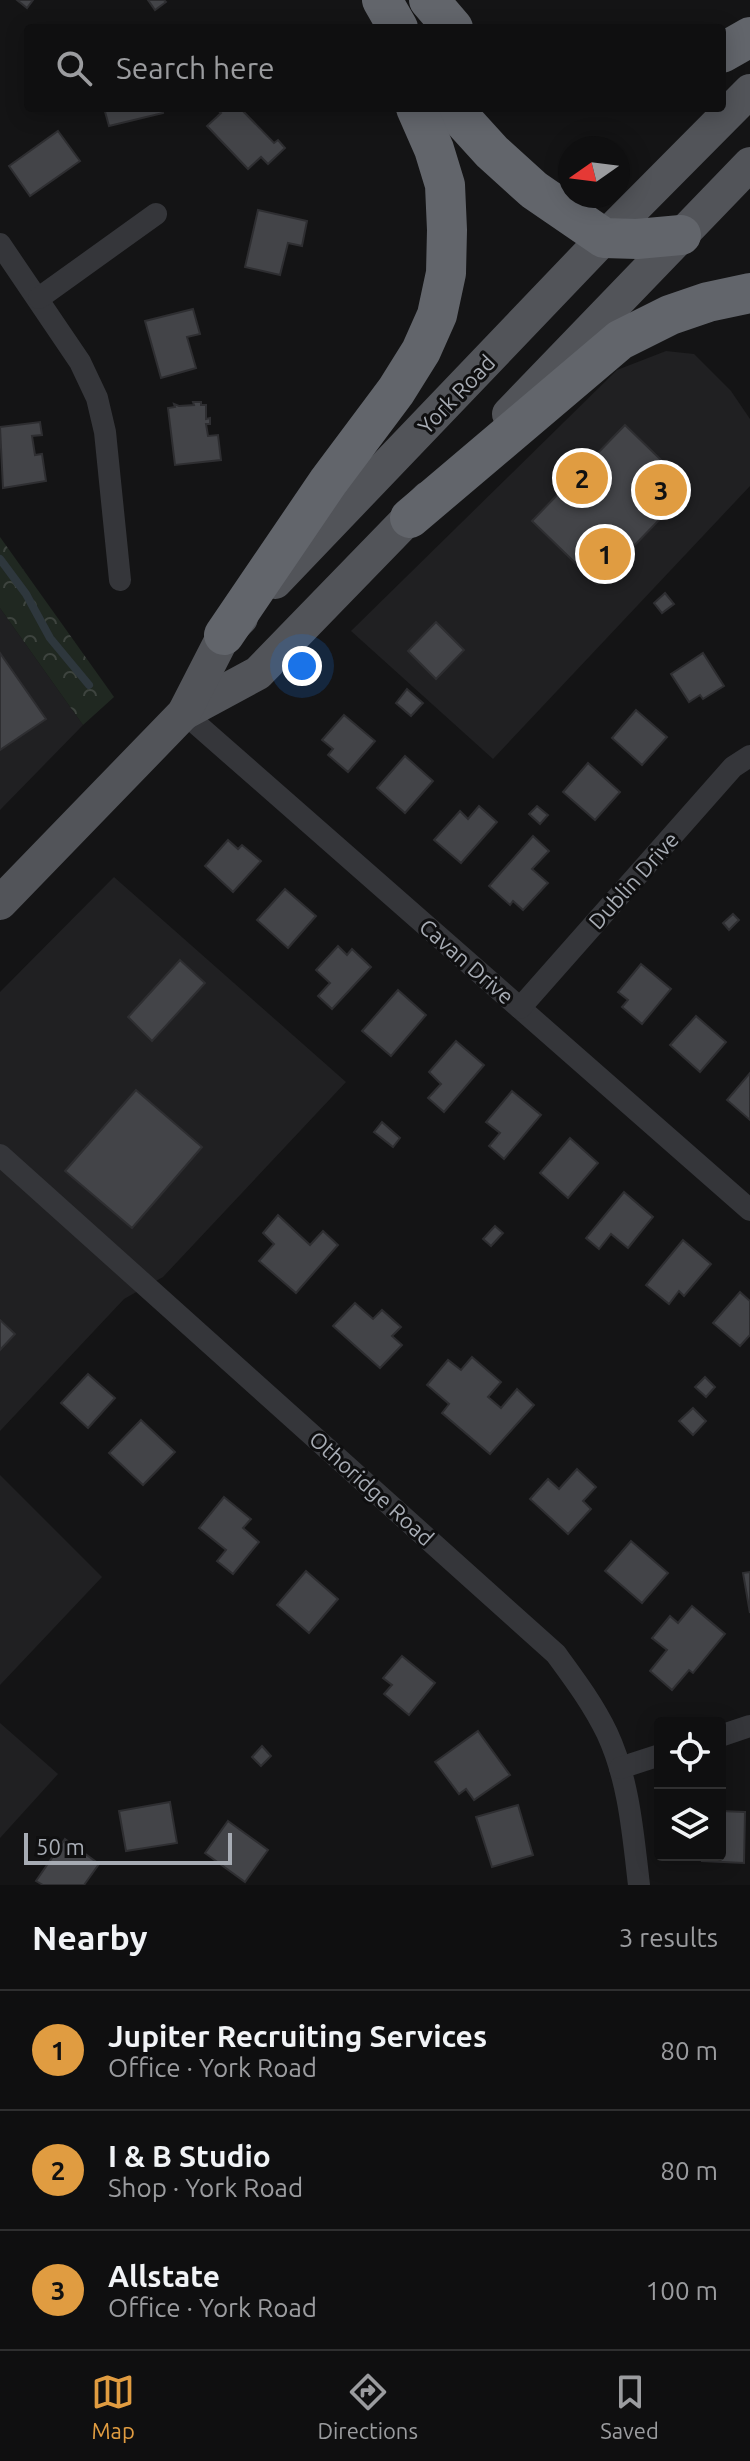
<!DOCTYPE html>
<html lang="en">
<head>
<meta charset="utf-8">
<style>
	:root { --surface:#0f0f10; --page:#1d1d1e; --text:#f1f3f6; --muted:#9b9c9f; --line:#2f2f30; --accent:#e09c41 }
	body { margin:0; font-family:Ubuntu,sans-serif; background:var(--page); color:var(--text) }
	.controls { position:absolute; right:24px; bottom:24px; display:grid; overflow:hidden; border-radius:8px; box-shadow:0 4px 20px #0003 }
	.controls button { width:72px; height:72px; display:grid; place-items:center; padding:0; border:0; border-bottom:2px solid var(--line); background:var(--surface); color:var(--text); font:40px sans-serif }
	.compass { position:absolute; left:558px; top:136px; width:72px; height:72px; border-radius:50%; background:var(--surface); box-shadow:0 4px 20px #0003; rotate:256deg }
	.scale { position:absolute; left:24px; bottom:20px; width:208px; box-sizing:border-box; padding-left:8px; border:4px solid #a7acb4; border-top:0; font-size:22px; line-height:28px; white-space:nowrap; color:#a7acb4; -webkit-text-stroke:6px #0f0f10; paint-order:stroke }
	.you { position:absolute; left:302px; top:666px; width:28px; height:28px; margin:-20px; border:6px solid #fff; border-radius:50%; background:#1a73e8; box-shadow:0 0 0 12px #1a73e833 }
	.badge { display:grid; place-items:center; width:52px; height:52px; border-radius:50%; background:var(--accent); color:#111; font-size:26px; font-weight:700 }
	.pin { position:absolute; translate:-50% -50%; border:4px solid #fff; box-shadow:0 2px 8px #0006 }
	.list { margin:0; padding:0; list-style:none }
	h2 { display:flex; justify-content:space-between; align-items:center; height:104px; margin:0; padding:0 32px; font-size:34px }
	h2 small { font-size:26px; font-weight:400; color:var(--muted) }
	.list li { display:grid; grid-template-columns:52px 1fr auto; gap:24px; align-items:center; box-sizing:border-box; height:120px; padding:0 32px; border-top:2px solid var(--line) }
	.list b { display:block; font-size:30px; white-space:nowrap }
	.list p { margin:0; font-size:26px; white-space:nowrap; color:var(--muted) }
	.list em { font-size:26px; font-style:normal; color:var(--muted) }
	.icon { flex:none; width:44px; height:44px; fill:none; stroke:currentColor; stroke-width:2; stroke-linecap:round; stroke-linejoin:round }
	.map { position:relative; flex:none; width:750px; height:1885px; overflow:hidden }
	.search { position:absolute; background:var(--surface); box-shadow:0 4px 20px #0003; left:24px; right:24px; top:24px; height:88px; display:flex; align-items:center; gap:20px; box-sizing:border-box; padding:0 28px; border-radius:8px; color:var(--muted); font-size:30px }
	.sheet { height:464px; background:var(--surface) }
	nav { display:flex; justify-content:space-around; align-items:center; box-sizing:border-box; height:112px; border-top:2px solid var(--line); background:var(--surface); font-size:22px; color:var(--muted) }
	nav a { display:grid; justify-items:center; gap:4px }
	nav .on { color:var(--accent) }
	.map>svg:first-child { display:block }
</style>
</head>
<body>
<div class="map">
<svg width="750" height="1885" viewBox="0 0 750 1885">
	<defs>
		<pattern id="park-crowns" width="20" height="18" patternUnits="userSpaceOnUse" patternTransform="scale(2)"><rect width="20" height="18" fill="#202821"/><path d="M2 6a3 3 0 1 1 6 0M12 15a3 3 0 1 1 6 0" fill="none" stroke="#3e443f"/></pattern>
	</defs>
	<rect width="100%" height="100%" fill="#141415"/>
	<!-- built -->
	<g fill="#202022">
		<path d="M666,351L694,354L731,391L750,419V486L493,759L351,631L617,370Z"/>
		<path d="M0,608L83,725L0,810Z"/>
		<path d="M114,877L346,1082L163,1277L124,1299L0,1431V992Z"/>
		<path d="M0,1475L102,1577L0,1685Z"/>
		<path d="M0,1723L58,1774L0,1838Z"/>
	</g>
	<!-- park -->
	<path fill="url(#park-crowns)" d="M0,537L114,697L83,725L0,608Z"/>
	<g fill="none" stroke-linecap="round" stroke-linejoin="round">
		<!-- stream -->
		<path stroke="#2e373d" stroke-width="8" d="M0,559L26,594L50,638L89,685"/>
	</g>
	<!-- building -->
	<g fill="#434448" stroke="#2e2e31" stroke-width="2">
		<path d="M17,0H33L27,8Z"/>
		<path d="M148,0H164L166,2L155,10Z"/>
		<path d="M104,108H162L163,113L109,126Z"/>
		<path d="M215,108H240L274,143L278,140L285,148L268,164L261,157L248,169L207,126L221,113Z"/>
		<path d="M58,131L80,161L30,196L9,166Z"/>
		<path d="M258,210L307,221L302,246L288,243L280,275L245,267Z"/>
		<path d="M193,309L200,334L187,337L196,368L161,378L145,321Z"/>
		<path d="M193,402H201V405H206V419L210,418V424H206L208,436L218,435L221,460L175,465L168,408L175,407L174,404L179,406L194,405Z"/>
		<path d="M40,422L42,435L32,436L35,455L42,454L46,481L3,488L0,427Z"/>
		<path d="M625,425L690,488L597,584L532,521Z"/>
		<path d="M665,593L674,604L662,613L654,603Z"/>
		<path d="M436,622L464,650L436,679L408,651Z"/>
		<path d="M0,653L46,719L0,750Z"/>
		<path d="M703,653L724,686L703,699L700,695L689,702L671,674Z"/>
		<path d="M407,689L423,703L411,716L396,703Z"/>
		<path d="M636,710L667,737L642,765L612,738Z"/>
		<path d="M344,715L375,741L348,772L328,755L333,749L322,740Z"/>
		<path d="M405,756L433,781L405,813L377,788Z"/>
		<path d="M588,763L620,792L595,820L563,792Z"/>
		<path d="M479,806L497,822L461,863L434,840L460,811L468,819Z"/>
		<path d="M537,806L548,815L540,824L529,814Z"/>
		<path d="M533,836L549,851L532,869L548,883L523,910L513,901L510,905L489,886Z"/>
		<path d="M228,840L238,849L242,845L261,861L233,892L205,866Z"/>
		<path d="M285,889L316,916L288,948L257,920Z"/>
		<path d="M733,914L739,920L729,930L723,923Z"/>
		<path d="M338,946L347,955L352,949L371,967L332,1009L318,996L330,983L316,970Z"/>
		<path d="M180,960L205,983L152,1041L128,1017Z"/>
		<path d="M641,964L671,989L642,1024L622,1007L628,1000L618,992Z"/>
		<path d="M398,990L426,1015L391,1056L362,1031Z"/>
		<path d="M696,1016L726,1042L700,1072L670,1045Z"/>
		<path d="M456,1041L484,1065L444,1112L428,1098L441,1084L429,1072Z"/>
		<path d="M750,1073V1120L727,1100Z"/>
		<path d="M136,1090L202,1147L132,1228L65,1171Z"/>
		<path d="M512,1091L541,1115L504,1159L489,1146L500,1133L486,1122Z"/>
		<path d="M382,1122L400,1138L393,1147L374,1132Z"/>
		<path d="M570,1138L598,1163L568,1198L540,1173Z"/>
		<path d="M624,1192L653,1217L628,1248L611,1234L599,1249L586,1238Z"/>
		<path d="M278,1215L310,1245L323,1231L338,1245L296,1293L259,1261L274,1244L263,1233Z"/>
		<path d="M495,1226L503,1233L491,1246L483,1239Z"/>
		<path d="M683,1240L711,1264L684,1296L679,1291L669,1304L646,1285Z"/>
		<path d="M740,1292L750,1301V1335L740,1346L713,1323Z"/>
		<path d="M355,1303L373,1319L382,1310L401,1327L392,1336L402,1345L380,1368L333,1326Z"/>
		<path d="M0,1320L15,1334L0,1350Z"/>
		<path d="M472,1357L501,1382L488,1397L501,1408L517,1389L534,1405L490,1454L442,1413L449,1404L427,1385L448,1360L461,1370Z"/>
		<path d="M88,1374L115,1398L88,1428L61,1403Z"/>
		<path d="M705,1377L715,1387L706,1397L695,1387Z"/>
		<path d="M693,1408L706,1421L693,1435L679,1421Z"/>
		<path d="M141,1420L175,1452L143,1485L109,1453Z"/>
		<path d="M577,1469L596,1487L583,1501L591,1509L568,1534L530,1499L548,1479L559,1489Z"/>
		<path d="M224,1497L251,1519L243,1528L259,1542L233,1574L217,1561L226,1550L199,1528Z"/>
		<path d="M631,1541L668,1573L642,1603L605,1571Z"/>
		<path d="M306,1571L338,1599L309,1633L277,1605Z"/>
		<path d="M750,1572V1613L743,1573Z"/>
		<path d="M692,1606L725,1634L693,1673L689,1670L672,1690L650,1671L667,1650L652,1638L670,1616L678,1623Z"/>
		<path d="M402,1656L435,1683L409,1715L384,1694L392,1685L383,1678Z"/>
		<path d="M478,1731L510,1775L474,1800L466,1789L459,1794L435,1762Z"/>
		<path d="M262,1746L271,1756L261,1766L252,1757Z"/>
		<path d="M170,1802L177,1843L126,1851L119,1811Z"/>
		<path d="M518,1805L533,1855L492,1867L476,1817Z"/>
		<path d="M720,1811L745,1812L744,1863L702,1861L703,1855H720Z"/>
		<path d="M228,1821L268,1850L245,1882L205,1853Z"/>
		<path d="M65,1839L99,1864L84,1885H43L36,1881Z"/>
	</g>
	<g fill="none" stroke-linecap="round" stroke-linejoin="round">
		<!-- street -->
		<g stroke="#35363a" stroke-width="22">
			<path d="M0,244L80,362L97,398L105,432L120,580"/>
			<path d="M39,298L156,214"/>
			<path d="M184,713L750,1210"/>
			<path d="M520,1008L733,767L750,756"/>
			<path d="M0,1155L556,1654C575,1680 593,1704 607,1733C629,1780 633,1834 639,1885"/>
			<path d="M720,1736L750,1726"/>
			<path d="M620,1768L660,1755"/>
		</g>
		<!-- primary -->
		<g stroke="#525459" stroke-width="34">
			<path d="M509,414L750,164"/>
			<path d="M275,582L604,238L750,91"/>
			<path d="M184,713L258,673L428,498"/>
			<path d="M0,903L184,713L224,635L241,618"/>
		</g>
		<!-- highway -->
		<g stroke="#62656b" stroke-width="40">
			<path d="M382,0L398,28"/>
			<path d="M429,0L453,28"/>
			<path d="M722,53L750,37"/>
			<path d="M452,108L492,152L534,190L604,238L637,239L681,235"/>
			<path d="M410,518L620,340L670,315L708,302L750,293"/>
			<path d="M224,635L328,482L396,391L421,351L437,315L446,273L447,230L445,185L434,149L416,108"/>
		</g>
	</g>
	<g text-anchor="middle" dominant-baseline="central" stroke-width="6" stroke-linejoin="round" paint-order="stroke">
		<!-- street labels -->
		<g font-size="22" fill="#a7acb4" stroke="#0f0f10">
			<text transform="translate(456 394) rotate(-46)">York Road</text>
			<text transform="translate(633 880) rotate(-48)">Dublin Drive</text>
			<text transform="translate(467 961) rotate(41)">Cavan Drive</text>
			<text transform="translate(372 1488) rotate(42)">Othoridge Road</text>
		</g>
	</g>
</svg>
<div class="controls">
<button><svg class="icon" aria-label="locate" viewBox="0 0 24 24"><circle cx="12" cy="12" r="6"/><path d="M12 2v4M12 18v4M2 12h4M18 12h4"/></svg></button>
<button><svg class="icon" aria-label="layers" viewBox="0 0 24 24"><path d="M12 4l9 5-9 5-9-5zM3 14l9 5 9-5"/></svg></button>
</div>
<svg class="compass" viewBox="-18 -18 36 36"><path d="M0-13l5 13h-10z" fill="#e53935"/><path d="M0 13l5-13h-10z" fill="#9b9c9f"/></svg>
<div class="scale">50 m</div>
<div class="you"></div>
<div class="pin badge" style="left:605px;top:554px">1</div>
<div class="pin badge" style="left:582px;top:478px">2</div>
<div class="pin badge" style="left:661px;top:490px">3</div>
<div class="search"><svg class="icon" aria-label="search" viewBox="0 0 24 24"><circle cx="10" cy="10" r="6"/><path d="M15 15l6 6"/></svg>Search here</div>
</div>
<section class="sheet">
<h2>Nearby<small>3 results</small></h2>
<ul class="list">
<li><span class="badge">1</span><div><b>Jupiter Recruiting Services</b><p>Office · York Road</p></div><em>80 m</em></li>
<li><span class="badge">2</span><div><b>I &amp; B Studio</b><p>Shop · York Road</p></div><em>80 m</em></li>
<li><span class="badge">3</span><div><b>Allstate</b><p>Office · York Road</p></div><em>100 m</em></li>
</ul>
</section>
<nav>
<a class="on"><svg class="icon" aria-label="map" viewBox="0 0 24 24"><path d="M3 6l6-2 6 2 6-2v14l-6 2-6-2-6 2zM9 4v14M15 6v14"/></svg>Map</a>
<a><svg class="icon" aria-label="directions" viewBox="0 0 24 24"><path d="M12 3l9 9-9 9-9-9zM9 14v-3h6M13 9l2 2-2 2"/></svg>Directions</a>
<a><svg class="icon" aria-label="saved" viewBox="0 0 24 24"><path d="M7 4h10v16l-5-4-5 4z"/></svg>Saved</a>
</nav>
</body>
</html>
